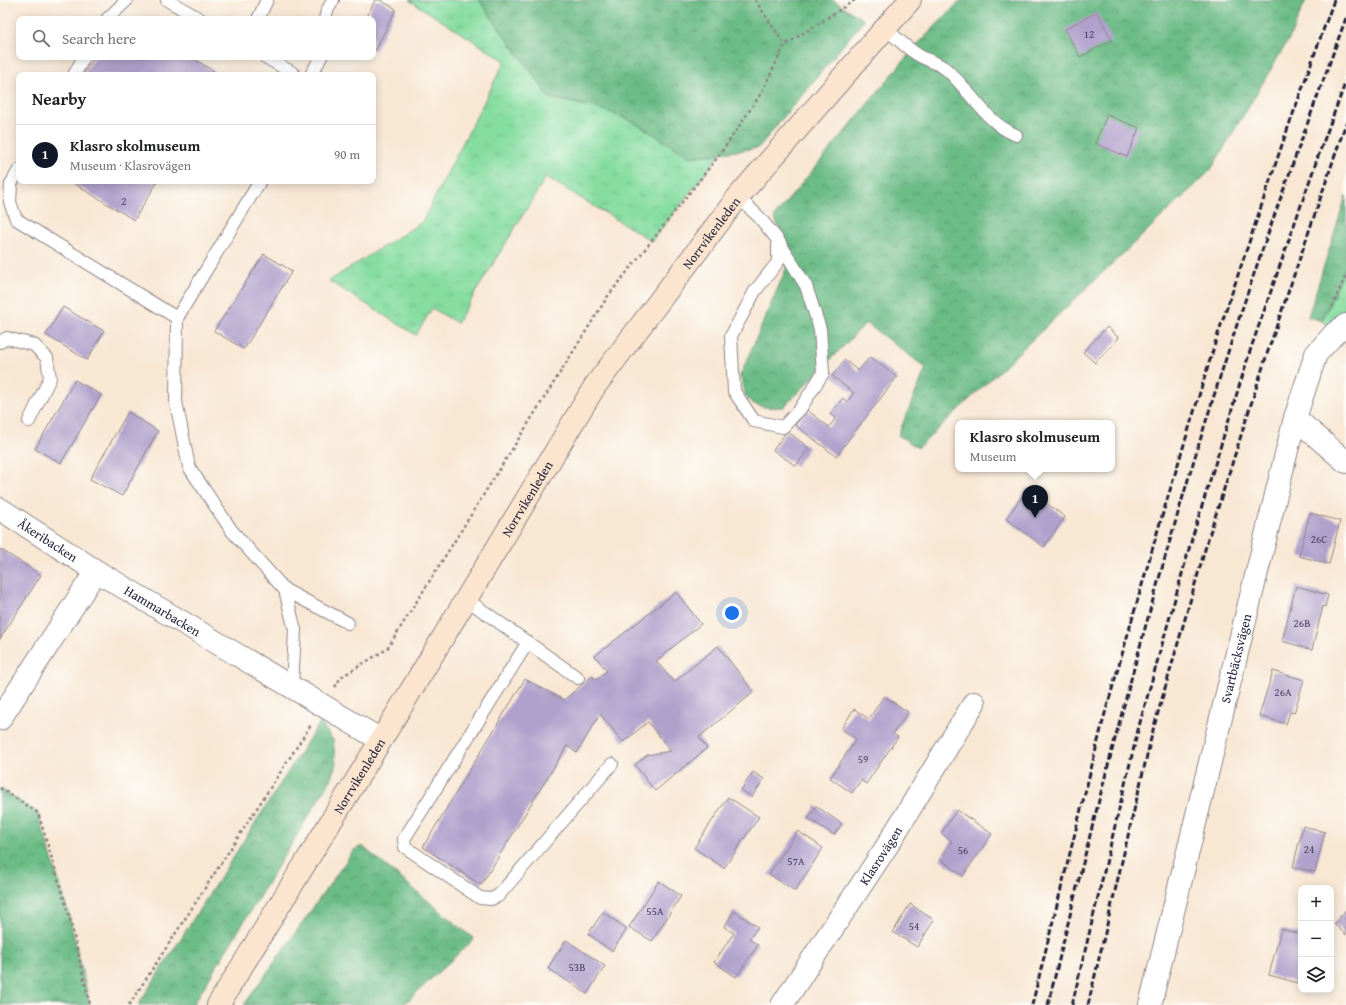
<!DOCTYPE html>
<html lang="en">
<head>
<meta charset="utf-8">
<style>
	:root { --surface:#fff; --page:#f6f6f6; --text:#202124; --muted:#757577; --line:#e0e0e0; --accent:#111827 }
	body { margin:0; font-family:"Gentium Book Plus",serif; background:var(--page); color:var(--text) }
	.controls { position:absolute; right:12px; bottom:12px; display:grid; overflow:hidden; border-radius:8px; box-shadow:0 2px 10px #0003 }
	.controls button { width:36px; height:36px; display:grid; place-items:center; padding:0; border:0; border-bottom:1px solid var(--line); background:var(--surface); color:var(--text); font:20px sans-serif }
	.you { position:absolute; left:732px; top:613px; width:14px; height:14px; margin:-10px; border:3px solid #fff; border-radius:50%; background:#1a73e8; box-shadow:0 0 0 6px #1a73e833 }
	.badge { display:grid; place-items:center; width:26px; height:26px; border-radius:50%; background:var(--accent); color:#fff; font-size:13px; font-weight:700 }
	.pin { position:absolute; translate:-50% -33px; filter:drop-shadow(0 1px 2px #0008) }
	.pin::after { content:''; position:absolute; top:21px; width:14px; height:12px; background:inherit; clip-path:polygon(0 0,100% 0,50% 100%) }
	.popup { position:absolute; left:955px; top:420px; width:160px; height:52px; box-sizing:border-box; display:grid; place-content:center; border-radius:8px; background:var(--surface); filter:drop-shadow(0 1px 3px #0005); font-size:13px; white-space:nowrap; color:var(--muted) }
	.popup b { font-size:15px; color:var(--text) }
	.popup::after { content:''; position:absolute; left:50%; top:100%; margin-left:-8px; border:8px solid transparent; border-top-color:var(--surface) }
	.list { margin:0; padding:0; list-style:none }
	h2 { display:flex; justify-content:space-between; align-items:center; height:52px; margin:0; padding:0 16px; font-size:17px }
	h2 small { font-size:13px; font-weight:400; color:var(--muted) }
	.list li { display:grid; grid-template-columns:26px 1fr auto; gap:12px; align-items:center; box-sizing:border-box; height:60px; padding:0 16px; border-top:1px solid var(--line) }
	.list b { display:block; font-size:15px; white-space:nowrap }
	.list p { margin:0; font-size:13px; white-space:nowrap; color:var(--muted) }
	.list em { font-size:13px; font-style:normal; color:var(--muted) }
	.icon { flex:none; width:22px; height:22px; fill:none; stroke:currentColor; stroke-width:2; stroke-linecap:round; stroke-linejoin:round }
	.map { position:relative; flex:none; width:1346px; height:1005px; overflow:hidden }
	.search { position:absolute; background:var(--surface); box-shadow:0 2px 10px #0003; left:16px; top:16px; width:360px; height:44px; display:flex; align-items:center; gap:10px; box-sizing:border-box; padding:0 14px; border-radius:8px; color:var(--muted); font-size:15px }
	.panel { position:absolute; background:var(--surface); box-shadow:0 2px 10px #0003; left:16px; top:72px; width:360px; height:112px; border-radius:8px }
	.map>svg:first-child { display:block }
</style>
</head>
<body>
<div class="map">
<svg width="1346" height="1005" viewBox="0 0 1346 1005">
	<defs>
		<pattern id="grass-tufts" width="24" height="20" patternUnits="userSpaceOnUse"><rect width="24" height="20" fill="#86dda0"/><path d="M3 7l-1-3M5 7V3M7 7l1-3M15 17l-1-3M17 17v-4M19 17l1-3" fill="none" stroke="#73bd8b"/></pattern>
		<pattern id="forest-crowns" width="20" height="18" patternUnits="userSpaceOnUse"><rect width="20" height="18" fill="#6cbc86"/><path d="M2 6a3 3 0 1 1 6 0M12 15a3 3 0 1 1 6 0" fill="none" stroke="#58986f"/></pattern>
	</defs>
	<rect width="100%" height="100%" fill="#fdfcf7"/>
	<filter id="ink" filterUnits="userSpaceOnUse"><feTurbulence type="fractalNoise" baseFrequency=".025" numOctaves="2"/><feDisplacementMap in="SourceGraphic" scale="8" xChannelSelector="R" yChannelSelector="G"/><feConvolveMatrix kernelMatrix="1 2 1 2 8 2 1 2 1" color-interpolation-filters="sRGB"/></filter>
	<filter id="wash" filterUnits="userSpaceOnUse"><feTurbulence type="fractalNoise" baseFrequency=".012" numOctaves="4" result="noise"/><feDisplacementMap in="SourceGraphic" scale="16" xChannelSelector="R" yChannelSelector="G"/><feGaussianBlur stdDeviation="0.9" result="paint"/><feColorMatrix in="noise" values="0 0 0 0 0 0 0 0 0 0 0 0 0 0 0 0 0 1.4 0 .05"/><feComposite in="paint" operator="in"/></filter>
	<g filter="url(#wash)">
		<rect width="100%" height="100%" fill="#f8e7d3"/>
		<!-- grass -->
		<g fill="url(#grass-tufts)" stroke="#54806e">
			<path d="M409,0H479L550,98C574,103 598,107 620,116C643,126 668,144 690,157L721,153L652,241L546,177L457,323L432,308L416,335L329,281L422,222L505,61Z"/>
			<path d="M1346,266V311L1327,325L1322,321Z"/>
		</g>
		<!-- forest -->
		<g fill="url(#forest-crowns)" stroke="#476f60">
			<path d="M479,0H833L864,20L758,148L690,157C668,144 643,126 620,116C598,107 574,103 550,98Z"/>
			<path d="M961,0H1306L1289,39L1210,171L918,448L898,435L926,368L866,323L784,407C771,408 751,409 745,394C742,389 742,381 740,376L792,255L774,217L914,48Z"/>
			<path d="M1346,196V266L1322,321L1308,317Z"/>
			<path d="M320,722L333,740L336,763L330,781L193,1005H138Z"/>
			<path d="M0,788L38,813L69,915L90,1005H0Z"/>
			<path d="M362,846L474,939L403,1005H244L354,850Z"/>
		</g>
		<g id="blocks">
			<!-- building -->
			<g fill="#b0a1cc">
				<path d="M375,0H380L396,9L375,51L373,49V19H366Z"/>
				<path d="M1097,12L1112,40L1080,57L1065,29Z"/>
				<path d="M95,57H191L220,75H83Z"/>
				<path d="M1107,115L1139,128L1127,157L1095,143Z"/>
				<path d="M70,181H158L134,220Z"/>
				<path d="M264,254L292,271L244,349L214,331Z"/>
				<path d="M63,307L104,331L87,360L46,335Z"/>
				<path d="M1107,327L1119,338L1095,363L1083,352Z"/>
				<path d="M870,357L897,377L836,456L795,425L807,410L829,427L836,418L830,414L843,398L847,402L854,393L832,376L845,360L858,371Z"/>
				<path d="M75,380L101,395L61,463L35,449Z"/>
				<path d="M128,412L158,431L122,496L90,479Z"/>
				<path d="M787,431L809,448L796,466L773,450Z"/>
				<path d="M1027,489L1065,517L1044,547L1006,519Z"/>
				<path d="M1310,513L1340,521L1329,564L1299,556Z"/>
				<path d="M0,549L41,575L0,639Z"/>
				<path d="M1296,586L1328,595L1325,607L1323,606L1312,650L1282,641Z"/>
				<path d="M676,592L701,624L656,661L674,682L718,646L754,692L699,737L707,748L655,791L635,765L647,755L671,751L648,722L623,742L600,714L577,753L567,746L481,885L423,847L525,679L564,700L592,676L596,680L607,671L595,656Z"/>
				<path d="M1273,671L1304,680L1294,713L1290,712L1286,724L1259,716Z"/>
				<path d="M884,696L908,712L893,734L898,737L866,784L861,780L852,793L830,778L856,739L841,729L854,709L869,719Z"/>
				<path d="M753,772L764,779L752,797L741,790Z"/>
				<path d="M728,797L759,817L724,868L694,848Z"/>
				<path d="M816,806L842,824L834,835L808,818Z"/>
				<path d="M957,810L992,834L963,876L940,859L952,841L941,833Z"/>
				<path d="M1303,826L1325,832L1315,872L1293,867Z"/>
				<path d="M798,831L823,848L795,891L769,874Z"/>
				<path d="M659,881L681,896L652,941L629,927Z"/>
				<path d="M910,904L934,920L917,947L893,932Z"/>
				<path d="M1346,910V935L1334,924Z"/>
				<path d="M734,911L758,927L749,939L758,945L736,977L714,962L734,933L724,927Z"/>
				<path d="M603,912L627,929L612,951L588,934Z"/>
				<path d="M1281,929L1301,934V970L1298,983L1269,975Z"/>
				<path d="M566,940L605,966L587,994L548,968Z"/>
			</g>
		</g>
	</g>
	<g filter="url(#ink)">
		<use href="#blocks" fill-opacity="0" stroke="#8d8487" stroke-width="1"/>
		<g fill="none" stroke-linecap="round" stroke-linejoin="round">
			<!-- service casing -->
			<g stroke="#8d8487" stroke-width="14">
				<g id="service">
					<path d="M167,0L200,19"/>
					<path d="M107,19L127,0"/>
					<path d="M258,19L267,0"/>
					<path d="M325,19L327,11L333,0"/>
					<path d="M886,29C897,38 907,49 920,56C929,61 939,63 947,70C971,91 986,123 1016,135"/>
					<path d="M265,57L293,73L294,75"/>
					<path d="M74,75L84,57"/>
					<path d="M311,75L321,57"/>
					<path d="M19,170L11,184L10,202L16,219L177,318"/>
					<path d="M260,181L177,318L176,402L189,467L232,531L285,590L295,630L292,687"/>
					<path d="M738,197L759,217L778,240V262L755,291L731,336L734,391L754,421L783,427L800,409L823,373L820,329L806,286L778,240"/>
					<path d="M0,342L7,338L34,345L47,358L50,378L29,421"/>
					<path d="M285,590L348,623"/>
					<path d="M466,599L578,678"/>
					<path d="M528,642L404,839L405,847L480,898L491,899L498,896L612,764"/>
				</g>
			</g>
			<!-- minor casing -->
			<g stroke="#8d8487" stroke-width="24">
				<g id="minor">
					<path d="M1295,418L1346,462"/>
					<path id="s1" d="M0,509L96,571"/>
					<path id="s2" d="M0,719L96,571L381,740"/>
					<path id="s3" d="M782,1005L887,846L974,703"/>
					<path id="s4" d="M1150,1005L1295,418L1316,354L1335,333L1346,325"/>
				</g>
			</g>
			<!-- secondary casing -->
			<g stroke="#8d8487" stroke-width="24">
				<g id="secondary">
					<path id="s5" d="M218,1005L381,740L595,386L738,197L910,0"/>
				</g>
			</g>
			<!-- path -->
			<g stroke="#8d8487" stroke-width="2.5" stroke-dasharray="3 3" stroke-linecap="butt">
				<path d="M755,0L785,45"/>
				<path d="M1332,307L1346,275"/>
				<path d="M335,687L341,677L387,649L608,296L721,153L760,95L785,45L855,0"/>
				<path d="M0,788L38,813L69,915L90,1005"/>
				<path d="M129,1005L311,725"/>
			</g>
			<!-- service -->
			<use href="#service" stroke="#fff" stroke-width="12"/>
			<!-- minor -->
			<use href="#minor" stroke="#fff" stroke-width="22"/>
			<!-- secondary -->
			<use href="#secondary" stroke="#fbe5cf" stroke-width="22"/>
			<!-- rail -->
			<g stroke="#22223b" stroke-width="3" stroke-dasharray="6 3" stroke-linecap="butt">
				<path d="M1032,1005L1104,717L1159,526L1217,337L1284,139L1334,0"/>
				<path d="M1048,1005C1102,782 1160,559 1232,340C1267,232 1307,125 1346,18"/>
				<path d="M1072,1005L1139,726L1193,535L1251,348L1320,151L1346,81"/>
				<path d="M1088,1005L1153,730L1208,539L1267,354L1346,123"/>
			</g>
		</g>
	</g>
	<g text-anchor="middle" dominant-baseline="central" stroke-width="3" stroke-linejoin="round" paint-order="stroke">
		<!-- number labels -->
		<g font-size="11" fill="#46425f">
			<text x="1089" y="34">12</text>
			<text x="124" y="201">2</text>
			<text x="1319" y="539">26C</text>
			<text x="1302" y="623">26B</text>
			<text x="1283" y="692">26A</text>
			<text x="863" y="759">59</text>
			<text x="1309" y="849">24</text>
			<text x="963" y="850">56</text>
			<text x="796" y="861">57A</text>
			<text x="655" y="911">55A</text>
			<text x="914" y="926">54</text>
			<text x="577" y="967">53B</text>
		</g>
		<!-- street labels -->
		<g font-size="13" fill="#22223b" stroke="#fdfcf7">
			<text stroke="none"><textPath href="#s5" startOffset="917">Norrvikenleden</textPath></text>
			<text stroke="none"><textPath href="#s5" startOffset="593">Norrvikenleden</textPath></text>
			<text stroke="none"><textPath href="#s1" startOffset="57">Åkeribacken</textPath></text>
			<text stroke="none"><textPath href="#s2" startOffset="254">Hammarbacken</textPath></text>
			<text stroke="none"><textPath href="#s4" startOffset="357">Svartbäcksvägen</textPath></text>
			<text stroke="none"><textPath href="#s5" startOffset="269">Norrvikenleden</textPath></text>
			<text stroke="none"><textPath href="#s3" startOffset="179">Klasrovägen</textPath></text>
		</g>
	</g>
</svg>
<div class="controls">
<button>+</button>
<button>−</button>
<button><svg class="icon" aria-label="layers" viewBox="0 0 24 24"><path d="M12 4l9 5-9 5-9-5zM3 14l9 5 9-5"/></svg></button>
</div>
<div class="you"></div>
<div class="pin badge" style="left:1035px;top:518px">1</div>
<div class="popup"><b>Klasro skolmuseum</b>Museum</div>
<div class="search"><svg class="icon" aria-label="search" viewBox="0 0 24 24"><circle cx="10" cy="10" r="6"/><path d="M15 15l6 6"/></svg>Search here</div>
<section class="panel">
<h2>Nearby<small></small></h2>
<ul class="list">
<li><span class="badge">1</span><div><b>Klasro skolmuseum</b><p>Museum · Klasrovägen</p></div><em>90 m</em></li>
</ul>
</section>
</div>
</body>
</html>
